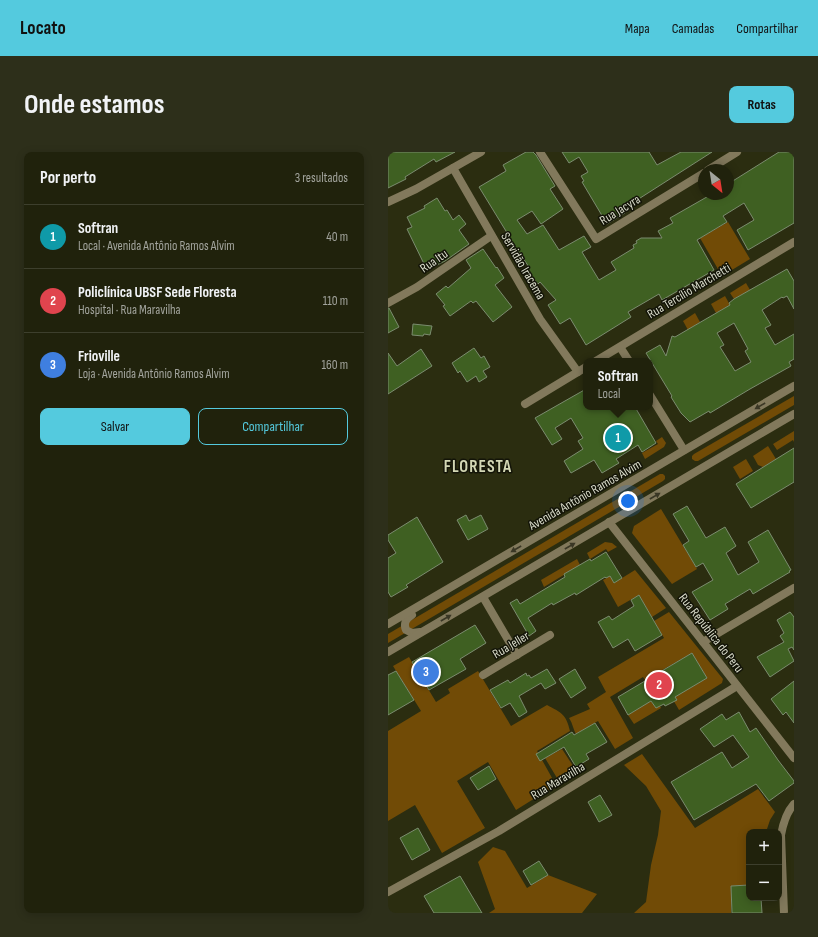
<!DOCTYPE html>
<html lang="pt">
<head>
<meta charset="utf-8">
<style>
	:root { --surface:#20220c; --page:#2d2f1a; --text:#f1f3f6; --muted:#a2a49d; --line:#3d3f2d; --accent:#54cade }
	body { margin:0; font-family:"Sofia Sans Condensed",sans-serif; background:var(--page); color:var(--text) }
	.controls { position:absolute; right:12px; bottom:12px; display:grid; overflow:hidden; border-radius:8px; box-shadow:0 2px 10px #0003 }
	.controls button { width:36px; height:36px; display:grid; place-items:center; padding:0; border:0; border-bottom:1px solid var(--line); background:var(--surface); color:var(--text); font:20px sans-serif }
	.compass { position:absolute; left:310px; top:12px; width:36px; height:36px; border-radius:50%; background:var(--surface); box-shadow:0 2px 10px #0003; rotate:150deg }
	.you { position:absolute; left:240px; top:349px; width:14px; height:14px; margin:-10px; border:3px solid #fff; border-radius:50%; background:#1a73e8; box-shadow:0 0 0 6px #1a73e833 }
	.badge { display:grid; place-items:center; width:26px; height:26px; border-radius:50%; background:var(--accent); color:#fff; font-size:13px; font-weight:700 }
	.pin { position:absolute; translate:-50% -50%; border:2px solid #fff; box-shadow:0 1px 4px #0006 }
	.popup { position:absolute; left:195px; top:206px; width:70px; height:52px; box-sizing:border-box; display:grid; place-content:center; border-radius:8px; background:var(--surface); filter:drop-shadow(0 1px 3px #0005); font-size:13px; white-space:nowrap; color:var(--muted) }
	.popup b { font-size:15px; color:var(--text) }
	.popup::after { content:''; position:absolute; left:50%; top:100%; margin-left:-8px; border:8px solid transparent; border-top-color:var(--surface) }
	.list { margin:0; padding:0; list-style:none }
	h2 { display:flex; justify-content:space-between; align-items:center; height:52px; margin:0; padding:0 16px; font-size:17px }
	h2 small { font-size:13px; font-weight:400; color:var(--muted) }
	.list li { display:grid; grid-template-columns:26px 1fr auto; gap:12px; align-items:center; box-sizing:border-box; height:64px; padding:0 16px; border-top:1px solid var(--line) }
	.list b { display:block; font-size:15px; white-space:nowrap }
	.list p { margin:0; font-size:13px; white-space:nowrap; color:var(--muted) }
	.list em { font-size:13px; font-style:normal; color:var(--muted) }
	.actions { display:flex; gap:8px; padding:12px 16px }
	.actions a { flex:1; padding:9px 0; border:1px solid var(--accent); border-radius:8px; text-align:center; font-size:14px; color:var(--accent) }
	.actions .main { background:var(--accent); color:#111 }
	.map { position:relative; flex:none; width:406px; height:761px; overflow:hidden; border-radius:8px }
	header { display:flex; align-items:center; gap:24px; box-sizing:border-box; height:56px; padding:0 20px; background:var(--accent); color:#111 }
	header strong { font-size:19px }
	nav { display:flex; gap:22px; margin-inline-start:auto; font-size:14px }
	.intro { display:flex; align-items:center; justify-content:space-between; box-sizing:border-box; height:96px; padding:0 24px }
	h1 { margin:0; font-size:28px }
	.button { padding:10px 18px; border-radius:8px; background:var(--accent); color:#111; font-size:14px; font-weight:700 }
	main { display:flex; gap:24px; padding:0 24px }
	aside { flex:1; background:var(--surface); border-radius:8px; box-shadow:0 2px 10px #0003 }
	.map>svg:first-child { display:block }
</style>
</head>
<body>
<header>
<strong>Locato</strong>
<nav><a>Mapa</a><a>Camadas</a><a>Compartilhar</a></nav>
</header>
<div class="intro"><h1>Onde estamos</h1><a class="button">Rotas</a></div>
<main>
<aside>
<h2>Por perto<small>3 resultados</small></h2>
<ul class="list">
<li><span class="badge" style="background:#0f9aa8">1</span><div><b>Softran</b><p>Local · Avenida Antônio Ramos Alvim</p></div><em>40 m</em></li>
<li><span class="badge" style="background:#e0444e">2</span><div><b>Policlínica UBSF Sede Floresta</b><p>Hospital · Rua Maravilha</p></div><em>110 m</em></li>
<li><span class="badge" style="background:#3f7fe0">3</span><div><b>Frioville</b><p>Loja · Avenida Antônio Ramos Alvim</p></div><em>160 m</em></li>
</ul>
<div class="actions"><a class="main">Salvar</a><a>Compartilhar</a></div>
</aside>
<div class="map">
<svg width="406" height="761" viewBox="0 0 406 761">
	<rect width="100%" height="100%" fill="#2b2d10"/>
	<!-- green -->
	<g fill="#714b06">
		<path d="M340,70L362,107L334,124L312,86Z"/>
		<path d="M358,131L362,138L346,147L342,141Z"/>
		<path d="M337,144L342,153L328,161L323,152Z"/>
		<path d="M307,161L312,170L300,178L295,169Z"/>
		<path d="M406,244V253L310,309H307L304,307V304L306,302Z"/>
		<path d="M406,279V290L405,288L389,298L385,292Z"/>
		<path d="M274,285L278,291L276,295L257,307L254,301L270,292L268,289Z"/>
		<path d="M380,294L388,307L375,315L370,313L365,304Z"/>
		<path d="M358,307L365,319L352,327L345,315Z"/>
		<path d="M272,322H275L277,324V327L275,329L0,491V482Z"/>
		<path d="M273,357L309,417L284,432L244,381L246,374Z"/>
		<path d="M217,390L224,391L229,395L220,400L218,397L202,407L199,401Z"/>
		<path d="M189,407L192,413L156,435L153,428Z"/>
		<path d="M247,418L278,456L264,465L251,443L230,455L215,428L222,424L226,431Z"/>
		<path d="M281,460L335,527L334,531L291,558L280,539L302,536L319,526L304,501L257,528L255,525L222,545L245,586L227,597L210,569L188,582C185,577 185,572 181,566L202,557L199,552L218,540L210,525L276,486L266,469Z"/>
		<path d="M21,505L48,550L62,541L60,537L90,519L123,574L159,553C174,561 178,562 182,579L149,599L168,633L128,658L100,610L69,629L97,676L54,701L27,653L0,669V579L33,559L5,514Z"/>
		<path d="M263,549L268,556L272,554L273,556L246,572L240,563Z"/>
		<path d="M174,597L189,620L172,631L157,606Z"/>
		<path d="M254,602L307,676L370,637L387,660L382,668L378,680H361V733L343,734V761H246L258,750L263,713L270,683L273,659L258,634L236,613Z"/>
		<path d="M105,695L117,699L139,736L160,723L209,742L194,761H101L107,757L90,710Z"/>
	</g>
	<!-- building -->
	<g fill="#3f6022" stroke="#7b8c6f" fill-rule="evenodd">
		<path d="M0,0H67L48,10L46,7L17,25L18,27L0,36Z"/>
		<path d="M138,0H145L148,3L167,34L162,37L175,57L153,72L144,59L129,68L139,82L155,73L171,98L196,84L203,95L194,100L211,128L228,118L223,110L246,96L245,93L249,91L248,89L253,86H274L270,79L285,71L282,66L324,42H340V32L391,0H406V71L360,98L349,78L366,68L356,51L335,64L339,70L309,88L326,118L274,148L271,142L240,160L243,165L198,193L182,166L172,172L160,153L168,148L152,130L150,132L137,118L141,115L130,99L128,100L119,85L121,84L91,35L118,19L115,13Z"/>
		<path d="M174,0H261L269,13L293,0H324L235,57L237,61L219,72L194,30L196,29L193,24L200,20L191,5L181,11Z"/>
		<path d="M49,46L57,59L59,58L65,68L71,63L78,72L71,78L81,92L57,109L39,118L19,77L24,75L19,65L37,56L36,54Z"/>
		<path d="M95,97L108,116L109,115L116,126L107,133L124,155L105,170L88,149L85,151L83,149L62,164L55,154L57,153L48,142L58,134L60,136L83,116L78,108Z"/>
		<path d="M399,117L406,129V157L399,144L395,146L394,145L374,158L383,173L377,176L387,193L406,182V207L401,210L403,214L362,237L322,261L321,259L302,270L293,261L283,245L284,244L258,201L272,193L278,204L284,184L287,185L299,178L342,153L341,151L346,147ZM346,171L360,197L357,199L363,210L347,219L332,195L336,193L329,181Z"/>
		<path d="M0,156H1L11,175L0,181Z"/>
		<path d="M25,172L44,174L42,183L36,182L35,184L24,183Z"/>
		<path d="M86,196L93,206L96,204L102,215L95,219L99,225L91,230L88,224L79,230L72,219L70,221L64,211Z"/>
		<path d="M33,197L44,214L0,242V201L9,214Z"/>
		<path d="M198,237V255H247L268,291L254,300L250,293L228,307L231,311L214,321L206,308L183,321L176,309L195,297L190,289L195,286L183,266L167,276L174,287L164,293L147,266Z"/>
		<path d="M406,296V330L363,356L348,332Z"/>
		<path d="M299,354L318,386L337,375L348,394L338,401L350,423L371,410L360,390L380,378L403,418L401,419L402,420L365,442L362,437L337,452L340,457L322,468L304,440L325,428L315,411L308,415L295,393L301,389L285,362Z"/>
		<path d="M78,363L81,369L93,363L100,377L80,388L69,368Z"/>
		<path d="M29,365L55,410L18,433L20,435L3,445L0,440V406L8,401L0,388V383Z"/>
		<path d="M218,400L234,426L226,431L222,424L218,426L217,425L188,443L187,441L165,453L164,451L140,466L148,479L141,484L122,451L129,447L132,452L177,425L176,422L202,407L203,409Z"/>
		<path d="M251,443L274,483L247,499L240,487L225,496L210,470L221,464L224,468L246,454L243,448Z"/>
		<path d="M402,460L406,465V498L404,495L400,497L406,509L382,525L369,505L396,490L392,484L396,481L389,468Z"/>
		<path d="M87,473L98,491L72,507L78,517L41,538L24,510Z"/>
		<path d="M304,501L319,526L287,545L289,548L277,554L276,552L268,556L263,549L240,563L230,545Z"/>
		<path d="M159,517L168,531L157,537L153,531L131,544L139,560L131,565L122,551L113,556L102,538L120,528L122,531L138,521L139,524L141,523L143,526Z"/>
		<path d="M187,517L198,536L183,546L171,527Z"/>
		<path d="M8,519L26,548L0,563V523Z"/>
		<path d="M406,529V571L398,560L395,563L383,547Z"/>
		<path d="M351,560L362,580L368,576L390,608L406,629V631L381,649L368,632L306,668L283,630L334,600L344,616L361,605L345,583L326,595L312,577L334,562L338,568Z"/>
		<path d="M207,571L219,590L198,602L201,607L188,615L176,595L152,609L148,602L150,601L184,580L186,583Z"/>
		<path d="M101,614L108,627L90,638L82,626Z"/>
		<path d="M212,643L224,663L211,670L200,650Z"/>
		<path d="M30,676L42,698L24,708L12,686Z"/>
		<path d="M151,709L160,723L143,733L135,719Z"/>
		<path d="M72,724L94,761H46L36,744Z"/>
		<path d="M361,733V746H373L374,761H344L343,734Z"/>
	</g>
	<g fill="none" stroke-linecap="round" stroke-linejoin="round">
		<!-- minor -->
		<g stroke="#82795c" stroke-width="8">
			<path d="M152,0L208,87L316,21"/>
			<path d="M65,16L152,167L190,220"/>
			<path d="M320,18L349,0"/>
			<path d="M0,50L28,37L93,0"/>
			<path d="M0,151L29,135L103,84"/>
			<path d="M232,195L241,209"/>
			<path d="M208,209L406,90"/>
			<path d="M262,243L296,298"/>
			<path d="M137,252L198,215"/>
			<path d="M221,370L406,606"/>
			<path d="M95,445L129,503"/>
			<path d="M315,490L406,436"/>
			<path d="M95,523L162,483"/>
			<path d="M0,740L111,679L349,534"/>
		</g>
		<!-- tertiary -->
		<g stroke="#82795c" stroke-width="8">
			<path d="M24,463C18,467 15,471 18,478L24,481L32,480"/>
			<path d="M0,472L406,234"/>
			<path d="M0,500L406,262"/>
			<path d="M396,761L393,683C395,672 398,661 406,652"/>
		</g>
	</g>
	<!-- one-way arrows -->
	<defs><path id="oneway-solid" d="M-6-.8H1V-3.2L6.5 0L1 3.2V.8H-6Z"/></defs>
	<g fill="#3a3725">
		<use href="#oneway-solid" transform="translate(372 254) rotate(150)"/>
		<use href="#oneway-solid" transform="translate(267 344) rotate(-30)"/>
		<use href="#oneway-solid" transform="translate(182 394) rotate(-30)"/>
		<use href="#oneway-solid" transform="translate(128 397) rotate(150)"/>
		<use href="#oneway-solid" transform="translate(58 466) rotate(-30)"/>
	</g>
	<g text-anchor="middle" dominant-baseline="central" stroke-width="3" stroke-linejoin="round" paint-order="stroke">
		<!-- street labels -->
		<g font-size="13" fill="#d9dbca" stroke="#131408">
			<text transform="translate(232 58) rotate(-32)">Rua Jacyra</text>
			<text transform="translate(46 109) rotate(-35)">Rua Itu</text>
			<text transform="translate(135 114) rotate(60)">Servidão Iracema</text>
			<text transform="translate(301 139) rotate(-31)">Rua Tercílio Marchetti</text>
			<text transform="translate(197 343) rotate(-30)">Avenida Antônio Ramos Alvim</text>
			<text transform="translate(323 481) rotate(52)">Rua República do Peru</text>
			<text transform="translate(123 493) rotate(-31)">Rua Jeller</text>
			<text transform="translate(170 629) rotate(-31)">Rua Maravilha</text>
		</g>
		<!-- district labels -->
		<g font-size="17" font-weight="bold" letter-spacing="1" fill="#d3d7b4" stroke="#131408">
			<text x="90" y="315">FLORESTA</text>
		</g>
	</g>
</svg>
<div class="controls">
<button>+</button>
<button>−</button>
</div>
<svg class="compass" viewBox="-18 -18 36 36"><path d="M0-13l5 13h-10z" fill="#e53935"/><path d="M0 13l5-13h-10z" fill="#a2a49d"/></svg>
<div class="you"></div>
<div class="pin badge" style="left:230px;top:286px;background:#0f9aa8">1</div>
<div class="popup"><b>Softran</b>Local</div>
<div class="pin badge" style="left:271px;top:533px;background:#e0444e">2</div>
<div class="pin badge" style="left:38px;top:520px;background:#3f7fe0">3</div>
</div>
</main>
</body>
</html>
